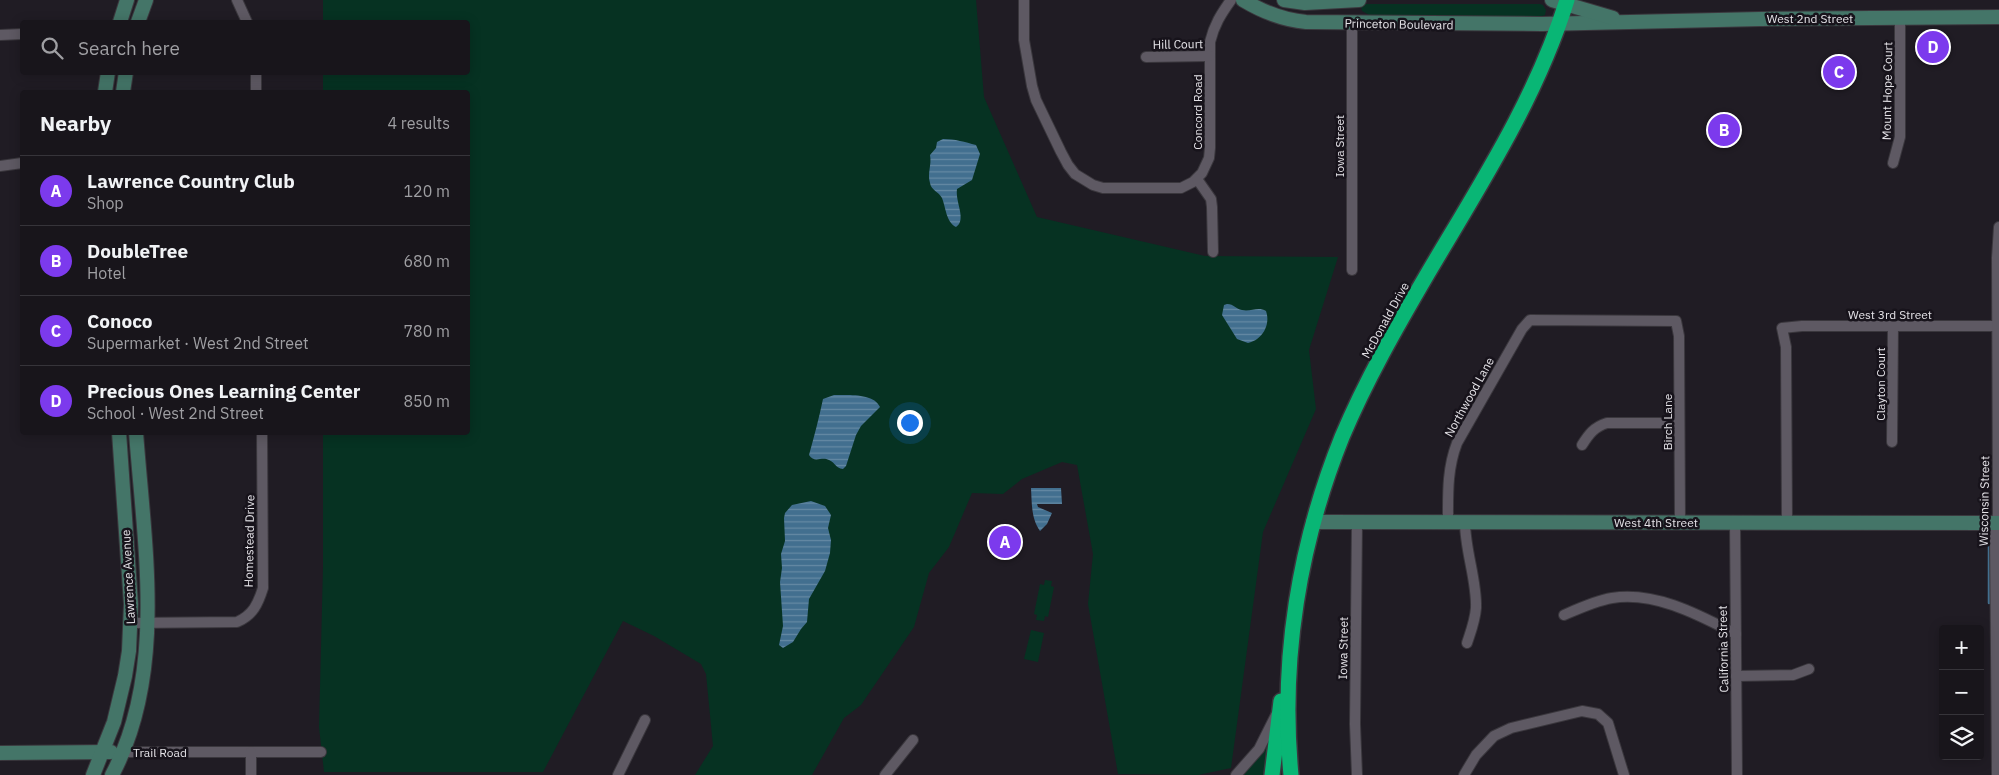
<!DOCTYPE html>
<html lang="en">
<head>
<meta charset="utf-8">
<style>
	:root { --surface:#18151b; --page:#211e24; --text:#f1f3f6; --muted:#9f9fa3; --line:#36343a; --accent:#7c3aed }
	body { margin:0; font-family:"IBM Plex Sans",sans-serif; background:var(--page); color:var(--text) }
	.controls { position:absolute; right:15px; bottom:15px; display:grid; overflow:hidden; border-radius:5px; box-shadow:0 2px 12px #0003 }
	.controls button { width:45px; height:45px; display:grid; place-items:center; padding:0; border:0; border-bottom:1px solid var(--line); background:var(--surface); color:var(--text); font:25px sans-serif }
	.you { position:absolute; left:909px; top:422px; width:18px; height:18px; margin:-12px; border:4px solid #fff; border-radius:50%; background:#1a73e8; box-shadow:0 0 0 8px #1a73e833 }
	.badge { display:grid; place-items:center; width:32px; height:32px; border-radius:50%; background:var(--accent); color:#fff; font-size:16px; font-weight:700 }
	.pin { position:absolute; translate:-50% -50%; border:2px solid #fff; box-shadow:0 1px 5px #0006 }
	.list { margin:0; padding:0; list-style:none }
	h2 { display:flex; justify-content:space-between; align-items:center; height:65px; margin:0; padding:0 20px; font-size:21px }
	h2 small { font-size:16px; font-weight:400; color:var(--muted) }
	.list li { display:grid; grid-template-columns:32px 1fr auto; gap:15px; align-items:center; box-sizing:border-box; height:70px; padding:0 20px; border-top:1px solid var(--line) }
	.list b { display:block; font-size:19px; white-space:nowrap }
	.list p { margin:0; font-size:16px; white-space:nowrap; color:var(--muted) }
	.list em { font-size:16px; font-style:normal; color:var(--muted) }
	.icon { flex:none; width:28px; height:28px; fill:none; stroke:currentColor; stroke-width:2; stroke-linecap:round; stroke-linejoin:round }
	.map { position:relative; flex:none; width:1999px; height:775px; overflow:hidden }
	.search { position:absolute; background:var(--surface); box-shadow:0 2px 12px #0003; left:20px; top:20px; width:450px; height:55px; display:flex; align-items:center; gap:12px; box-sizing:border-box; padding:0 18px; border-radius:5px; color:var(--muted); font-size:19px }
	.panel { position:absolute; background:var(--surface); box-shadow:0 2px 12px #0003; left:20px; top:90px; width:450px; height:345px; border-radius:5px }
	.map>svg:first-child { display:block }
</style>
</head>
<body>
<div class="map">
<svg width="1999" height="775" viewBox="0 0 1999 775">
	<defs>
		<pattern id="water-rules" width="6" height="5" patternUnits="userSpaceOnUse" patternTransform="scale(1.25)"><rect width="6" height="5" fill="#426f8f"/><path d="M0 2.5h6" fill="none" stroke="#668aa4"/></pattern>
	</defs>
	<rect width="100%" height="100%" fill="#201c24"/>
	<!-- green -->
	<g fill="#063222">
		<path d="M323,0H976L984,97L1037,217L1205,256L1338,257L1309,350L1316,409L1263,532L1231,768L1198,775L1118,774L1088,604L1093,554L1077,465L1062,462L1022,479L1003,494L972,493L949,547L929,573L914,627L861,705L844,718L812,775H695L713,746L706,674L701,664L654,636L623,621L543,772H324L319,727L323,567V433L468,432V92H323V73L468,72V22H323Z"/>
		<path d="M1365,4H1540L1543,5L1546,10L1545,15L1539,17H1373L1362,11L1361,7Z"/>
		<path d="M1045,580L1052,581L1051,586L1054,587L1048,617L1045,616L1044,621L1036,620L1037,615L1034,614L1040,584L1044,585Z"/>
		<path d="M1031,630L1044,633L1038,662L1024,659Z"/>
		<path d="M1270,739L1266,775H1241L1256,759Z"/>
	</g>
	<!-- water -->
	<g fill="url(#water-rules)">
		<path d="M943,139C955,139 965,142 976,145L980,154L972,180L957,189C955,202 967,220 956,227C946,222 946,208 942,198C939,192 931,190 930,183C927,173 932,165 930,155L936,148L937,142Z"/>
		<path d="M1227,304C1234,304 1236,309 1242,310C1251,312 1258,306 1266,311C1271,325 1262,340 1248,343L1237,339L1222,315L1224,305Z"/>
		<path d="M834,395C848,395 874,393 880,407L861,426L856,435L846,466L843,469C835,468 836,463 829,460C821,456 815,464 809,455C814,437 819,418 823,399Z"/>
		<path d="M1031,488H1061L1062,504H1037L1038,507L1052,513L1047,524L1040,531C1031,518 1032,504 1031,488Z"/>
		<path d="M811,501L825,506L831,515L828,528L831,540L830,553L825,571L809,599L807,622L801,629L793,642L783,648L779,645L783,626L780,582L782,568L781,554L785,541L784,518L785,513L792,505Z"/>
	</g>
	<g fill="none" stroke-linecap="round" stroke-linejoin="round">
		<!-- stream -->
		<path stroke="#426f8f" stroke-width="2.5" d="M1984,541L1989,545V603"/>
		<!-- street casing -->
		<g stroke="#3a373d" stroke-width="12">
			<g id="street">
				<path d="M237,0L247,22"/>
				<path d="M1024,0V40L1032,86L1036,100L1061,152L1068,165L1075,174L1093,185L1103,188H1181L1193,182L1202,173L1209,158L1210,148V42C1214,25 1221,14 1231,0"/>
				<path d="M1352,22V270"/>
				<path d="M0,35L22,34"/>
				<path d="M1146,57L1210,56"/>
				<path d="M256,92V72"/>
				<path d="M1893,163L1900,137V18"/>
				<path d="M0,166L22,163"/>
				<path d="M1197,179L1211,199L1212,207L1213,252"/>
				<path d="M1892,442L1893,326"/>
				<path d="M1582,445C1589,434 1594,427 1607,423H1679"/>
				<path d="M1448,522C1448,494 1447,469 1457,443L1522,329L1530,320L1676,321L1679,336L1680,522"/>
				<path d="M1465,522C1465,551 1477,580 1476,608C1475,621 1471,631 1467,643"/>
				<path d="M1735,522L1737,775"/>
				<path d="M1787,523L1786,347L1782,328L1802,326H1997"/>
				<path d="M1564,615C1580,608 1595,601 1612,598C1655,591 1699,615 1736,634"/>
				<path d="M131,623L237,622C253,615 258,604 263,588L262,432"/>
				<path d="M1736,676L1793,675L1809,669"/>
				<path d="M122,752H321"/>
				<path d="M251,775V752"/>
				<path d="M618,775L645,720"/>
				<path d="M885,775L913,740"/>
				<path d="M1236,775L1259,749L1276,715"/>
				<path d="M1357,775L1355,724L1357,522"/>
				<path d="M1464,775L1476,755L1494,736L1511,728L1582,711L1598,714L1608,723L1624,775"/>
				<path d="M1997,775L1995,533L1998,514L1997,258L1999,227"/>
			</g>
		</g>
		<!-- secondary casing -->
		<g stroke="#3a373d" stroke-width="16">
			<g id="secondary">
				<path d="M1243,0C1263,12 1283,20 1306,22L1542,24L1761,19L1999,17"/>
				<path d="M1284,0L1305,3L1359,0"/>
				<path d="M1552,0L1613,18"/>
				<path d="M120,22L127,0"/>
				<path d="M138,22L146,0"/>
				<path d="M105,92L108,72"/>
				<path d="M123,92L126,72"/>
				<path d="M1313,522L1999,523"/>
				<path d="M0,753L111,752"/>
				<path d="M93,775L114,722L125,676L129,651L131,604L119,432"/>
				<path d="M112,775C167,672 144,544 136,432"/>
			</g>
		</g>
		<!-- highway casing -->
		<g stroke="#3a373d" stroke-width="18">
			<g id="highway">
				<path d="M1272,775L1281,701"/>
				<path d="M1291,775C1280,660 1299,544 1342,437C1366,380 1397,326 1428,273C1480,185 1536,99 1567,0"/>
			</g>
		</g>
		<!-- street -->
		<use href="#street" stroke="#5e5963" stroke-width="10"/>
		<!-- secondary -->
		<use href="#secondary" stroke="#447568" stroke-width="14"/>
		<!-- highway -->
		<use href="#highway" stroke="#09b675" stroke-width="15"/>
	</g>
	<g text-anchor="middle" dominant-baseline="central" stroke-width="5" stroke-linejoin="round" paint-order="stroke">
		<!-- street labels -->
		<g font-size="12" fill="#e5e3e8" stroke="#17131b">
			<text x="1810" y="18">West 2nd Street</text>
			<text transform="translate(1399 24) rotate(1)">Princeton Boulevard</text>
			<text transform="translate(1178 44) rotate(-1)">Hill Court</text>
			<text transform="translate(1887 91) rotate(-89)">Mount Hope Court</text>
			<text transform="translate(1197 112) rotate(-90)">Concord Road</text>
			<text transform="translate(1339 146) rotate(-90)">Iowa Street</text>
			<text x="1890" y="314">West 3rd Street</text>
			<text transform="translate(1385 320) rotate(-61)">McDonald Drive</text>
			<text transform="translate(1880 384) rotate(-90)">Clayton Court</text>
			<text transform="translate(1469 397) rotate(-61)">Northwood Lane</text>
			<text transform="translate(1667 422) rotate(-90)">Birch Lane</text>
			<text transform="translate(1984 501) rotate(-89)">Wisconsin Street</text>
			<text x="1656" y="522">West 4th Street</text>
			<text transform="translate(249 541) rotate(-89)">Homestead Drive</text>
			<text transform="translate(128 577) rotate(-93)">Lawrence Avenue</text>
			<text transform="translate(1343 648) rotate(-89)">Iowa Street</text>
			<text transform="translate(1723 649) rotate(-91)">California Street</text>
			<text x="160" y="752">Trail Road</text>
		</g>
	</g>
</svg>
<div class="controls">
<button>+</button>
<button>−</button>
<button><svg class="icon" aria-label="layers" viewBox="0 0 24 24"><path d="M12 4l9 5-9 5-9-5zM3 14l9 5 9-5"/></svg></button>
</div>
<div class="you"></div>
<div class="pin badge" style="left:1005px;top:542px">A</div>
<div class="pin badge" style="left:1724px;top:130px">B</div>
<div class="pin badge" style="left:1839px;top:72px">C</div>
<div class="pin badge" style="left:1933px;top:47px">D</div>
<div class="search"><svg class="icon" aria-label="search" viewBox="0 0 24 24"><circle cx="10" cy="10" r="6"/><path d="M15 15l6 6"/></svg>Search here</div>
<section class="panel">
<h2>Nearby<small>4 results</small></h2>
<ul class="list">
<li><span class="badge">A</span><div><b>Lawrence Country Club</b><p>Shop</p></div><em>120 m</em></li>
<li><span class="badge">B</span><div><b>DoubleTree</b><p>Hotel</p></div><em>680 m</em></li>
<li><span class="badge">C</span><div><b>Conoco</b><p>Supermarket · West 2nd Street</p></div><em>780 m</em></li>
<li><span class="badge">D</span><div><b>Precious Ones Learning Center</b><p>School · West 2nd Street</p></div><em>850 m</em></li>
</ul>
</section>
</div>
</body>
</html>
